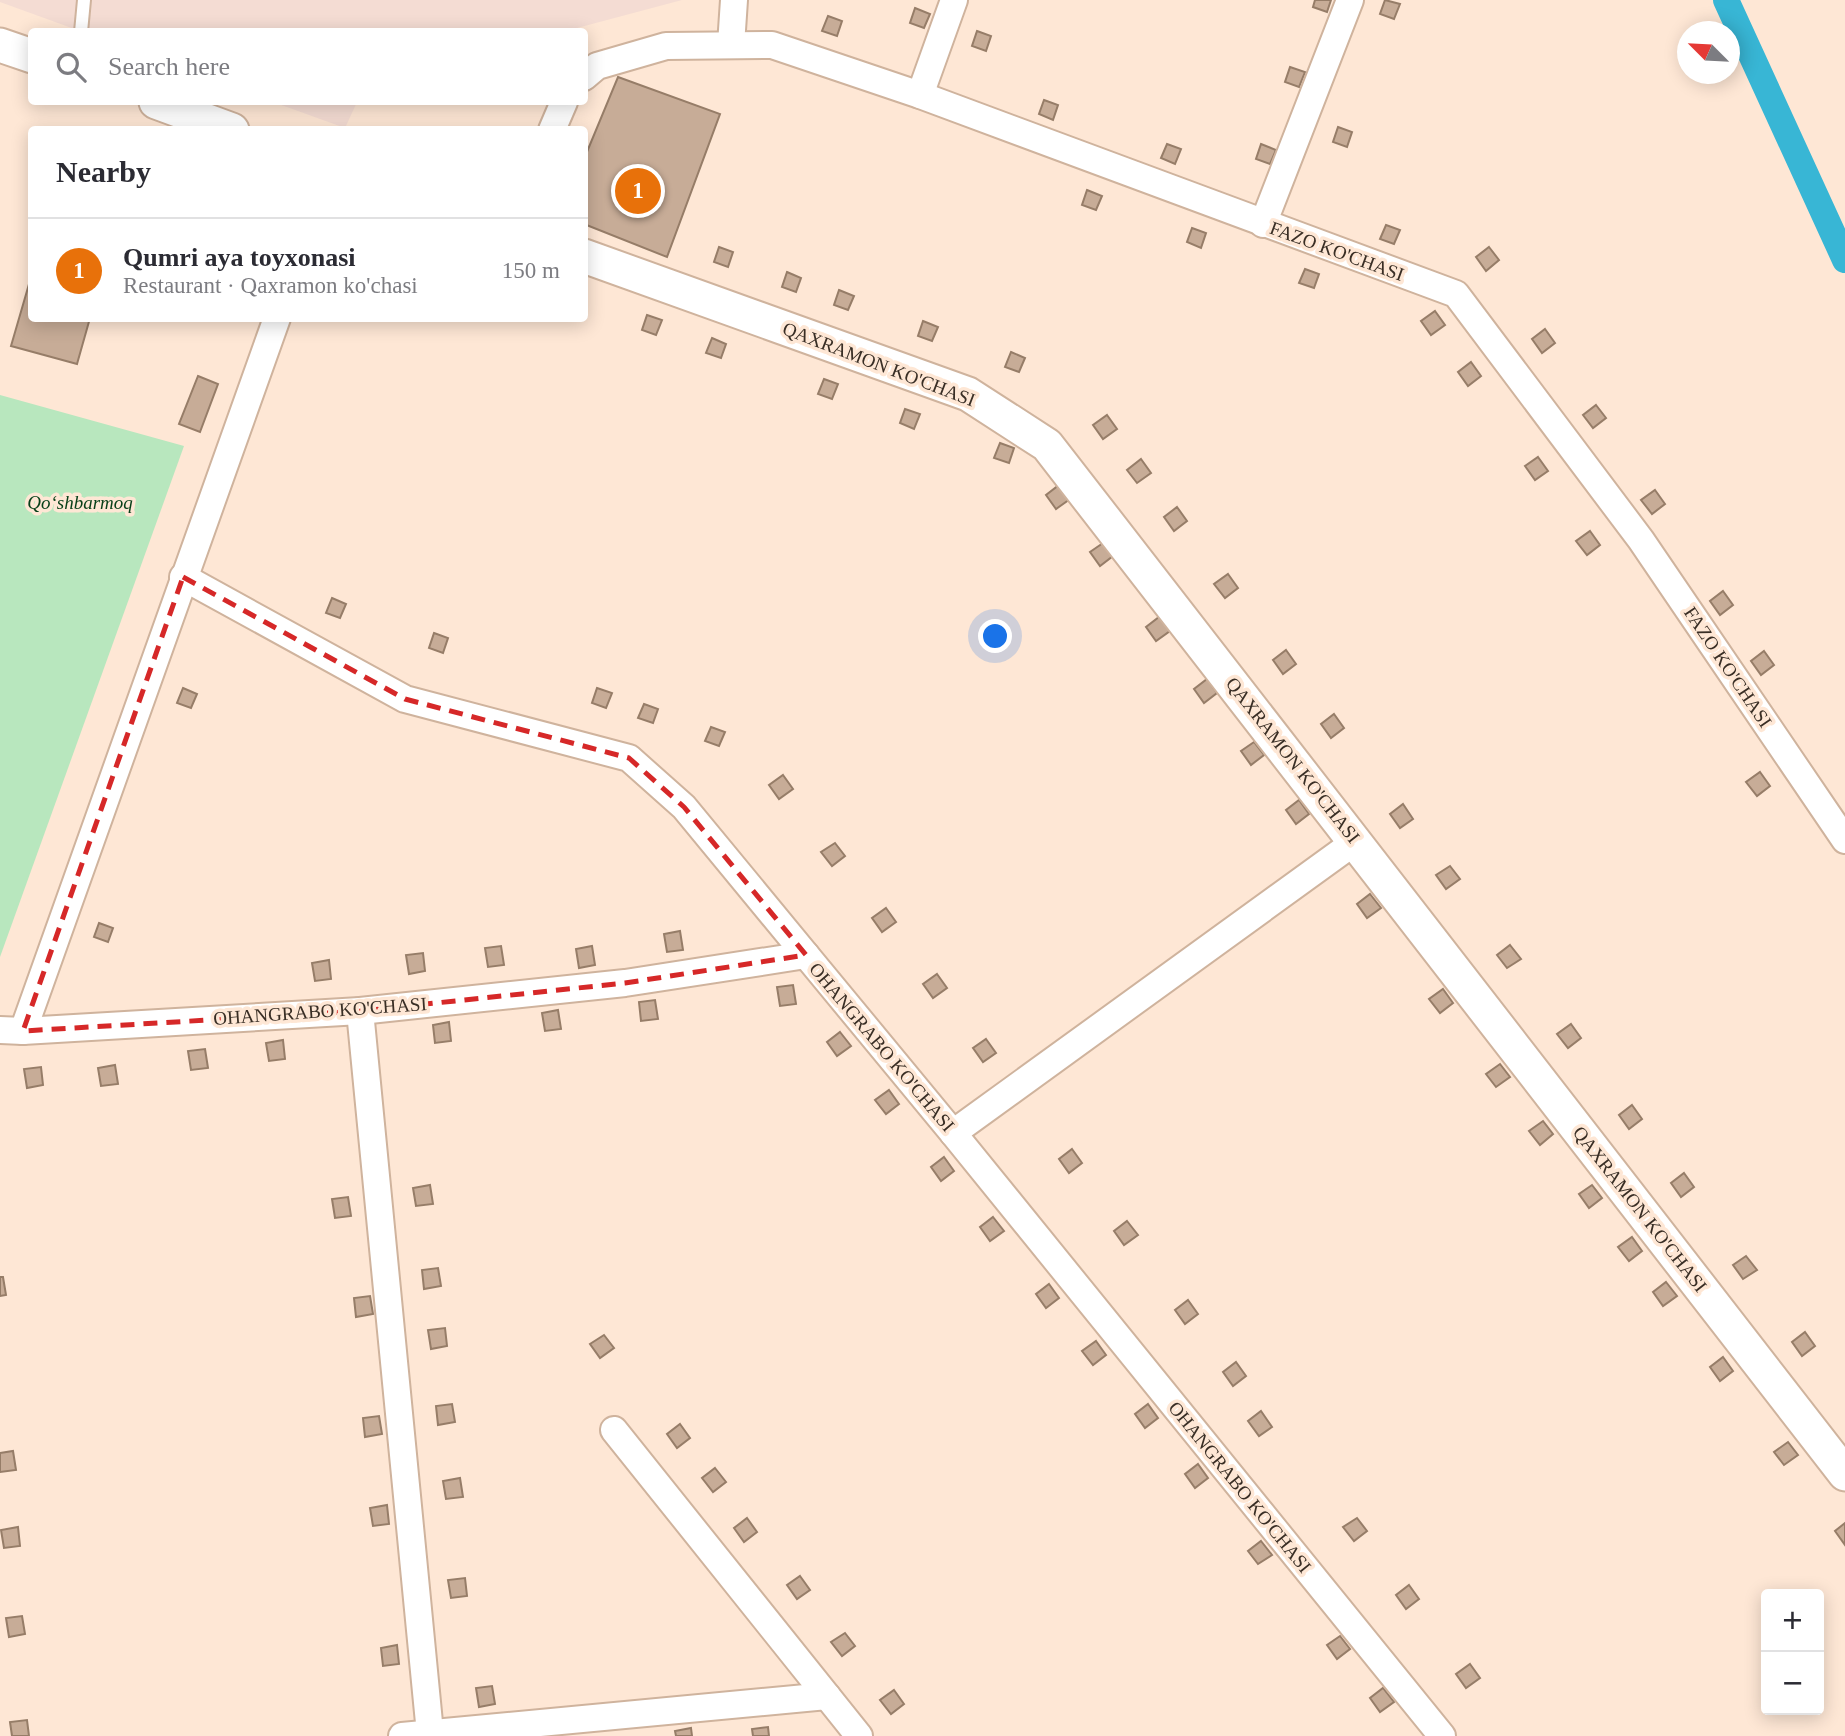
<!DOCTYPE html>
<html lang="en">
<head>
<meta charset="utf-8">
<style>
	:root { --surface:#fff; --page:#f7f7f7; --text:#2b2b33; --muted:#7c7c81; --line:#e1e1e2; --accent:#0f766e }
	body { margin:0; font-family:Georgia,serif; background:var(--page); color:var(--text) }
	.controls { position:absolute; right:21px; bottom:21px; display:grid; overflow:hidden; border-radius:7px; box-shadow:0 4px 18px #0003 }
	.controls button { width:63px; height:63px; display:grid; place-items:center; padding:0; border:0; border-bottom:2px solid var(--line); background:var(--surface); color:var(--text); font:35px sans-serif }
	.compass { position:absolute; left:1677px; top:21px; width:63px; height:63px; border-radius:50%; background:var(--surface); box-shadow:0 4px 18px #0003; rotate:294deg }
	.you { position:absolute; left:996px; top:637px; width:24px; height:24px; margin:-18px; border:5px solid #fff; border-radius:50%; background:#1a73e8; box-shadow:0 0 0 10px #1a73e833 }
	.badge { display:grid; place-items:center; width:46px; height:46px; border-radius:50%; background:var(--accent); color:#fff; font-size:23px; font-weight:700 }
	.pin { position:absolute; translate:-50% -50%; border:4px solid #fff; box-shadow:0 2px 7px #0006 }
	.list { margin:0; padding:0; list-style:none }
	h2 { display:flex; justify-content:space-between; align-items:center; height:91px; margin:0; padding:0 28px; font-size:30px }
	h2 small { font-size:23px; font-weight:400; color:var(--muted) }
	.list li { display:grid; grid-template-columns:46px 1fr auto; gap:21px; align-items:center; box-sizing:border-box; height:105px; padding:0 28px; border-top:2px solid var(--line) }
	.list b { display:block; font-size:26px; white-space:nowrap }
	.list p { margin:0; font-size:23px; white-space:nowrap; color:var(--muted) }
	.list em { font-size:23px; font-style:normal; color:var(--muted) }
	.icon { flex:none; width:38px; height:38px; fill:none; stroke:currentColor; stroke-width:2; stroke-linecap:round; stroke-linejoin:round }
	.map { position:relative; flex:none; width:1845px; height:1736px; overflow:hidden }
	.search { position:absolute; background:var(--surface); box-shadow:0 4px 18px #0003; left:28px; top:28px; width:560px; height:77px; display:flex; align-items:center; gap:18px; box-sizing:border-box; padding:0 24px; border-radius:7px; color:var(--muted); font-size:26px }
	.panel { position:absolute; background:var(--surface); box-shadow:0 4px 18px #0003; left:28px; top:126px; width:560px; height:196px; border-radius:7px }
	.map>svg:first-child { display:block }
</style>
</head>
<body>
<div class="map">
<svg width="1845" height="1736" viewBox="0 0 1845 1736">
	<rect width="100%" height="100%" fill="#fee7d5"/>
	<!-- education -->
	<g fill="#f4dcd3">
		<path d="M0,0H682L562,32L80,31L0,2Z"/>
		<path d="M273,102H357L345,128Z"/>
	</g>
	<!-- green -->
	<path fill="#b8e7be" d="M0,395L184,446L0,957Z"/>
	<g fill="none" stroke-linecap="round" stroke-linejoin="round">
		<!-- canal -->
		<path stroke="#38b6d5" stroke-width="26" d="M1726,0L1845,260"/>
	</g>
	<!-- building -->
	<g fill="#c7ac97" stroke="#967d68" stroke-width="2">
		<path d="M1315,0H1331L1327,12L1313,7Z"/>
		<path d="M1385,0L1400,4L1394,19L1380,14Z"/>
		<path d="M915,8L930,14L924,28L910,23Z"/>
		<path d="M828,16L842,21L837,36L822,31Z"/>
		<path d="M977,31L991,36L986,51L972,46Z"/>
		<path d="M1290,67L1305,72L1299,87L1285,82Z"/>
		<path d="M618,77L720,114L667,257L584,224V159Z"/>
		<path d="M1044,100L1058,105L1053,120L1039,114Z"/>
		<path d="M1338,127L1352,132L1347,147L1333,142Z"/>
		<path d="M1167,144L1181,149L1175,164L1161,158Z"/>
		<path d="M1261,144L1276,150L1270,164L1256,159Z"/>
		<path d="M1087,190L1102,196L1096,210L1082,205Z"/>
		<path d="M1386,225L1400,230L1394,244L1380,239Z"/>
		<path d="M1192,228L1206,233L1201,248L1187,242Z"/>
		<path d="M719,247L733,252L728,267L714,262Z"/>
		<path d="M1489,247L1499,260L1486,271L1476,257Z"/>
		<path d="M1305,269L1319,274L1314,288L1299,283Z"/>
		<path d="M787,272L801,278L796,292L782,287Z"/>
		<path d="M29,284L32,285V318H90L77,364L11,346Z"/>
		<path d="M839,290L854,296L848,310L834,305Z"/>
		<path d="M1435,311L1445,325L1431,335L1421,321Z"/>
		<path d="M647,315L662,320L656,335L642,330Z"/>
		<path d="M923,321L938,327L932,341L918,336Z"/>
		<path d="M1545,329L1555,343L1542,353L1532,339Z"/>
		<path d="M712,338L726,344L721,358L706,353Z"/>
		<path d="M1011,352L1025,358L1019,372L1005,367Z"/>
		<path d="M1471,362L1481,376L1468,386L1458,372Z"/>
		<path d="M198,376L218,384L200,432L179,424Z"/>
		<path d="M824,379L838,384L832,399L818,394Z"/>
		<path d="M1596,405L1606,418L1593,428L1583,415Z"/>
		<path d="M905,409L920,414L914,429L900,423Z"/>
		<path d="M1107,415L1117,429L1103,439L1093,425Z"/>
		<path d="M1000,443L1014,448L1009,463L994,458Z"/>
		<path d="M1538,457L1548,471L1535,480L1525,466Z"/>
		<path d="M1141,459L1151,473L1137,483L1127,470Z"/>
		<path d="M1059,485L1070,499L1056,509L1046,495Z"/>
		<path d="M1655,490L1665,504L1652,514L1641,500Z"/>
		<path d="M1177,507L1187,521L1174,531L1164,517Z"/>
		<path d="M1590,531L1600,545L1587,555L1576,541Z"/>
		<path d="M1103,543L1113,556L1100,566L1090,552Z"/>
		<path d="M1228,574L1238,588L1225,598L1214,584Z"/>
		<path d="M1723,591L1733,605L1720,615L1710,601Z"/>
		<path d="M332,598L346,604L340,618L326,613Z"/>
		<path d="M1159,617L1170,631L1156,641L1146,627Z"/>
		<path d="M434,633L448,638L443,653L429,648Z"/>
		<path d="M1286,650L1296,664L1283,674L1273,660Z"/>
		<path d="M1764,651L1774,665L1761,675L1751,661Z"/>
		<path d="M1207,679L1217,693L1204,703L1194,689Z"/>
		<path d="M183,688L197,694L191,708L177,703Z"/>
		<path d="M597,688L612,693L606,708L592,703Z"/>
		<path d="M644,704L658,709L653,723L638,718Z"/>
		<path d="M1334,714L1344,728L1331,738L1321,724Z"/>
		<path d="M711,727L725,732L719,746L705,741Z"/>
		<path d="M1254,742L1264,755L1251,765L1241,751Z"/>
		<path d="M1760,772L1770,786L1757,796L1746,782Z"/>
		<path d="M783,775L793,789L779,799L769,785Z"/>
		<path d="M1299,800L1309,814L1296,824L1286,810Z"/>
		<path d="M1403,804L1413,819L1400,828L1390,814Z"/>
		<path d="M835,843L845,856L832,866L821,852Z"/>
		<path d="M1450,866L1460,879L1446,889L1436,875Z"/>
		<path d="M1370,894L1381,908L1367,918L1357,904Z"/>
		<path d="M886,908L896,922L882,932L872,918Z"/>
		<path d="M99,923L113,928L108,942L94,937Z"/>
		<path d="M680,931L683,950L667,952L664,934Z"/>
		<path d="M1510,945L1521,959L1507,968L1497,955Z"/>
		<path d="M501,946L504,965L488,967L485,948Z"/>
		<path d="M592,946L595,965L579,968L576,949Z"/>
		<path d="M423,953L425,971L409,974L406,955Z"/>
		<path d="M329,960L331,979L315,981L312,963Z"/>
		<path d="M937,974L947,988L933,998L923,984Z"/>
		<path d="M793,985L796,1004L780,1006L777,987Z"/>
		<path d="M1443,989L1453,1003L1440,1013L1429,999Z"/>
		<path d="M655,1000L658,1019L641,1021L639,1002Z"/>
		<path d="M558,1010L561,1029L545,1031L542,1013Z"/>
		<path d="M449,1022L451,1041L435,1043L433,1025Z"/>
		<path d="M1571,1024L1581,1038L1568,1048L1557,1034Z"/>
		<path d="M840,1032L851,1046L837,1056L827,1042Z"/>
		<path d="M986,1039L996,1053L983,1062L973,1048Z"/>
		<path d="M283,1040L285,1059L269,1061L266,1043Z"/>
		<path d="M205,1049L208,1068L191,1070L188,1051Z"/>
		<path d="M1500,1064L1510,1077L1496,1087L1486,1074Z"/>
		<path d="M115,1065L118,1084L101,1086L98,1068Z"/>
		<path d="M41,1067L43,1085L27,1088L24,1069Z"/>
		<path d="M889,1090L899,1104L886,1114L875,1100Z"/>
		<path d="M1632,1105L1642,1119L1629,1129L1619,1115Z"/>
		<path d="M1543,1121L1553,1134L1540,1145L1529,1131Z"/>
		<path d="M1072,1149L1082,1163L1069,1173L1059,1159Z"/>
		<path d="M944,1157L954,1171L941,1181L931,1167Z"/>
		<path d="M1684,1173L1694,1187L1681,1197L1671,1183Z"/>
		<path d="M430,1185L433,1204L416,1206L413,1188Z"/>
		<path d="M1592,1185L1602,1198L1589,1208L1579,1194Z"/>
		<path d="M348,1197L351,1216L335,1218L332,1199Z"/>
		<path d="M993,1217L1004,1231L990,1241L980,1227Z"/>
		<path d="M1127,1221L1138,1235L1124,1245L1114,1231Z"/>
		<path d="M1632,1237L1642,1251L1629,1261L1618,1247Z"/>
		<path d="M1746,1256L1757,1270L1743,1279L1733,1265Z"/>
		<path d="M438,1268L441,1286L424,1289L422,1270Z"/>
		<path d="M0,1277H3L6,1295L0,1296Z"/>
		<path d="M1666,1282L1677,1296L1663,1306L1653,1292Z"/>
		<path d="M1049,1284L1059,1298L1046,1308L1036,1294Z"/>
		<path d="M370,1296L373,1314L356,1317L354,1298Z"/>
		<path d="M1188,1300L1198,1314L1185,1324L1175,1310Z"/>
		<path d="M445,1328L447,1346L431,1349L428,1330Z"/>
		<path d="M1805,1332L1815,1346L1802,1356L1792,1342Z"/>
		<path d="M604,1335L614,1348L600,1358L590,1344Z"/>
		<path d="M1096,1341L1106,1355L1093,1365L1082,1351Z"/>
		<path d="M1723,1357L1733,1371L1720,1381L1710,1367Z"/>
		<path d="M1236,1362L1246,1376L1233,1386L1223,1372Z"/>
		<path d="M452,1404L455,1422L438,1425L436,1406Z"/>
		<path d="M1148,1404L1158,1418L1145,1428L1135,1414Z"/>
		<path d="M1261,1411L1272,1427L1259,1436L1248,1421Z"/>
		<path d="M379,1416L382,1434L365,1437L363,1418Z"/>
		<path d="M680,1424L690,1438L677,1448L667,1434Z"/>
		<path d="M1788,1442L1798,1455L1784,1465L1774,1452Z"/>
		<path d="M13,1451L16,1470L0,1472V1453Z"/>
		<path d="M1198,1464L1208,1478L1195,1488L1185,1474Z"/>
		<path d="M715,1468L726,1482L713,1492L702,1478Z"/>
		<path d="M460,1478L463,1497L446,1499L443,1481Z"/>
		<path d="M387,1505L389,1524L373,1526L370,1508Z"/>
		<path d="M747,1518L757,1532L744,1542L734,1528Z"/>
		<path d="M1357,1518L1367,1531L1354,1541L1343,1527Z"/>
		<path d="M1845,1523V1545L1835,1531Z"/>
		<path d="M18,1527L20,1546L4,1548L1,1530Z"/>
		<path d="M1261,1541L1272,1555L1258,1564L1248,1551Z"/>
		<path d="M800,1576L810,1590L797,1599L787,1585Z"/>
		<path d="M465,1578L467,1596L451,1598L448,1580Z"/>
		<path d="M1409,1585L1419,1599L1406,1609L1396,1595Z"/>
		<path d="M22,1616L25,1634L9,1637L6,1618Z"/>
		<path d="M845,1633L855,1646L842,1656L831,1642Z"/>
		<path d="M1340,1636L1350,1649L1337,1659L1327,1645Z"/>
		<path d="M397,1645L399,1664L383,1666L381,1648Z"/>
		<path d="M1470,1664L1480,1678L1466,1688L1456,1674Z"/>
		<path d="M492,1686L495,1704L479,1707L476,1688Z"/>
		<path d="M1383,1688L1394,1702L1380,1712L1370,1698Z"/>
		<path d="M894,1690L904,1704L891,1714L880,1700Z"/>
		<path d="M27,1720L29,1736H12L10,1722Z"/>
		<path d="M768,1727L769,1736H753L752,1729Z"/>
		<path d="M691,1728L692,1736H676L675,1731Z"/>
	</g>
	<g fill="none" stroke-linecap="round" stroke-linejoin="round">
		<!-- service casing -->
		<g stroke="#cfb39d" stroke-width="16">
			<path id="service" d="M81,32L84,0"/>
		</g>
		<!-- minor casing -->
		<g stroke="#cfb39d" stroke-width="30">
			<g id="minor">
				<path d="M731,45L734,0"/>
				<path d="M584,77L597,66L666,46L772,45L920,95L1456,294L1641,540L1845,840"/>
				<path d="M920,95L954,0"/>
				<path d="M552,130L564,102"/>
				<path d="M1263,224L1350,0"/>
				<path d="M183,577L405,699L629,758L684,807L806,955"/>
				<path d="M360,1011L430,1733"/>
				<path d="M0,1030L23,1031L360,1011L625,983L806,955L953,1133L1442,1736"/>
				<path d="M23,1031L277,318"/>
				<path d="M953,1133L1356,841"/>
				<path d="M614,1430L859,1736"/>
				<path d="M402,1736L827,1696"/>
			</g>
		</g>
		<!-- tertiary casing -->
		<g stroke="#cfb39d" stroke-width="37">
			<g id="tertiary">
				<path d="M0,45L32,56"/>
				<path d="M156,102L232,130"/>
				<path d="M584,256L968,394L1047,445L1845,1474"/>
			</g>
		</g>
		<!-- service -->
		<use href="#service" stroke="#fff" stroke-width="12"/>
		<!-- minor -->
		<use href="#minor" stroke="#fff" stroke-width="26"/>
		<!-- tertiary -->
		<use href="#tertiary" stroke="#fff" stroke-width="33"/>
	</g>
	<!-- marked area -->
	<path fill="none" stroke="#d62828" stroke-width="5" stroke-dasharray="14 9" stroke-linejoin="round" d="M183,577L405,699L629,758L684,807L806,955L625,983L360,1011L23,1031Z"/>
	<g text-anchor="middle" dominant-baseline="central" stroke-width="7" stroke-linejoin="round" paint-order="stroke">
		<!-- street labels -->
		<g font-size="19" fill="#392e25" stroke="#fee7d5">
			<text transform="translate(1337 251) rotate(20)">FAZO KO'CHASI</text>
			<text transform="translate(879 364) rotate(21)">QAXRAMON KO'CHASI</text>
			<text transform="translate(1728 667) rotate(56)">FAZO KO'CHASI</text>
			<text transform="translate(1293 760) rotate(52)">QAXRAMON KO'CHASI</text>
			<text transform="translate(320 1011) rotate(-4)">OHANGRABO KO'CHASI</text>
			<text transform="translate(882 1047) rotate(50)">OHANGRABO KO'CHASI</text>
			<text transform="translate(1640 1209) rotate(52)">QAXRAMON KO'CHASI</text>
			<text transform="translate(1240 1487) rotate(51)">OHANGRABO KO'CHASI</text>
		</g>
		<!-- park labels -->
		<g font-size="19" font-style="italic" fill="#073f18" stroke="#fee7d5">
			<text x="80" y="502">Qo‘shbarmoq</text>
		</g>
	</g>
</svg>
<div class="controls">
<button>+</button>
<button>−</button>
</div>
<svg class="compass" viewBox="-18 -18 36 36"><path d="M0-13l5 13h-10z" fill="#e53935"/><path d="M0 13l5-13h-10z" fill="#7c7c81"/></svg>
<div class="you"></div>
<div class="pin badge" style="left:638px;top:191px;background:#e8710a">1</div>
<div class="search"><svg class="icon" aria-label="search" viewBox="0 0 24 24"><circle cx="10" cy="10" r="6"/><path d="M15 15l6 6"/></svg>Search here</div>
<section class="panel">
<h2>Nearby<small></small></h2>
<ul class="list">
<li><span class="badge" style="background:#e8710a">1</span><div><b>Qumri aya toyxonasi</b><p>Restaurant · Qaxramon ko'chasi</p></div><em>150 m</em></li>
</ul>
</section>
</div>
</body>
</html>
